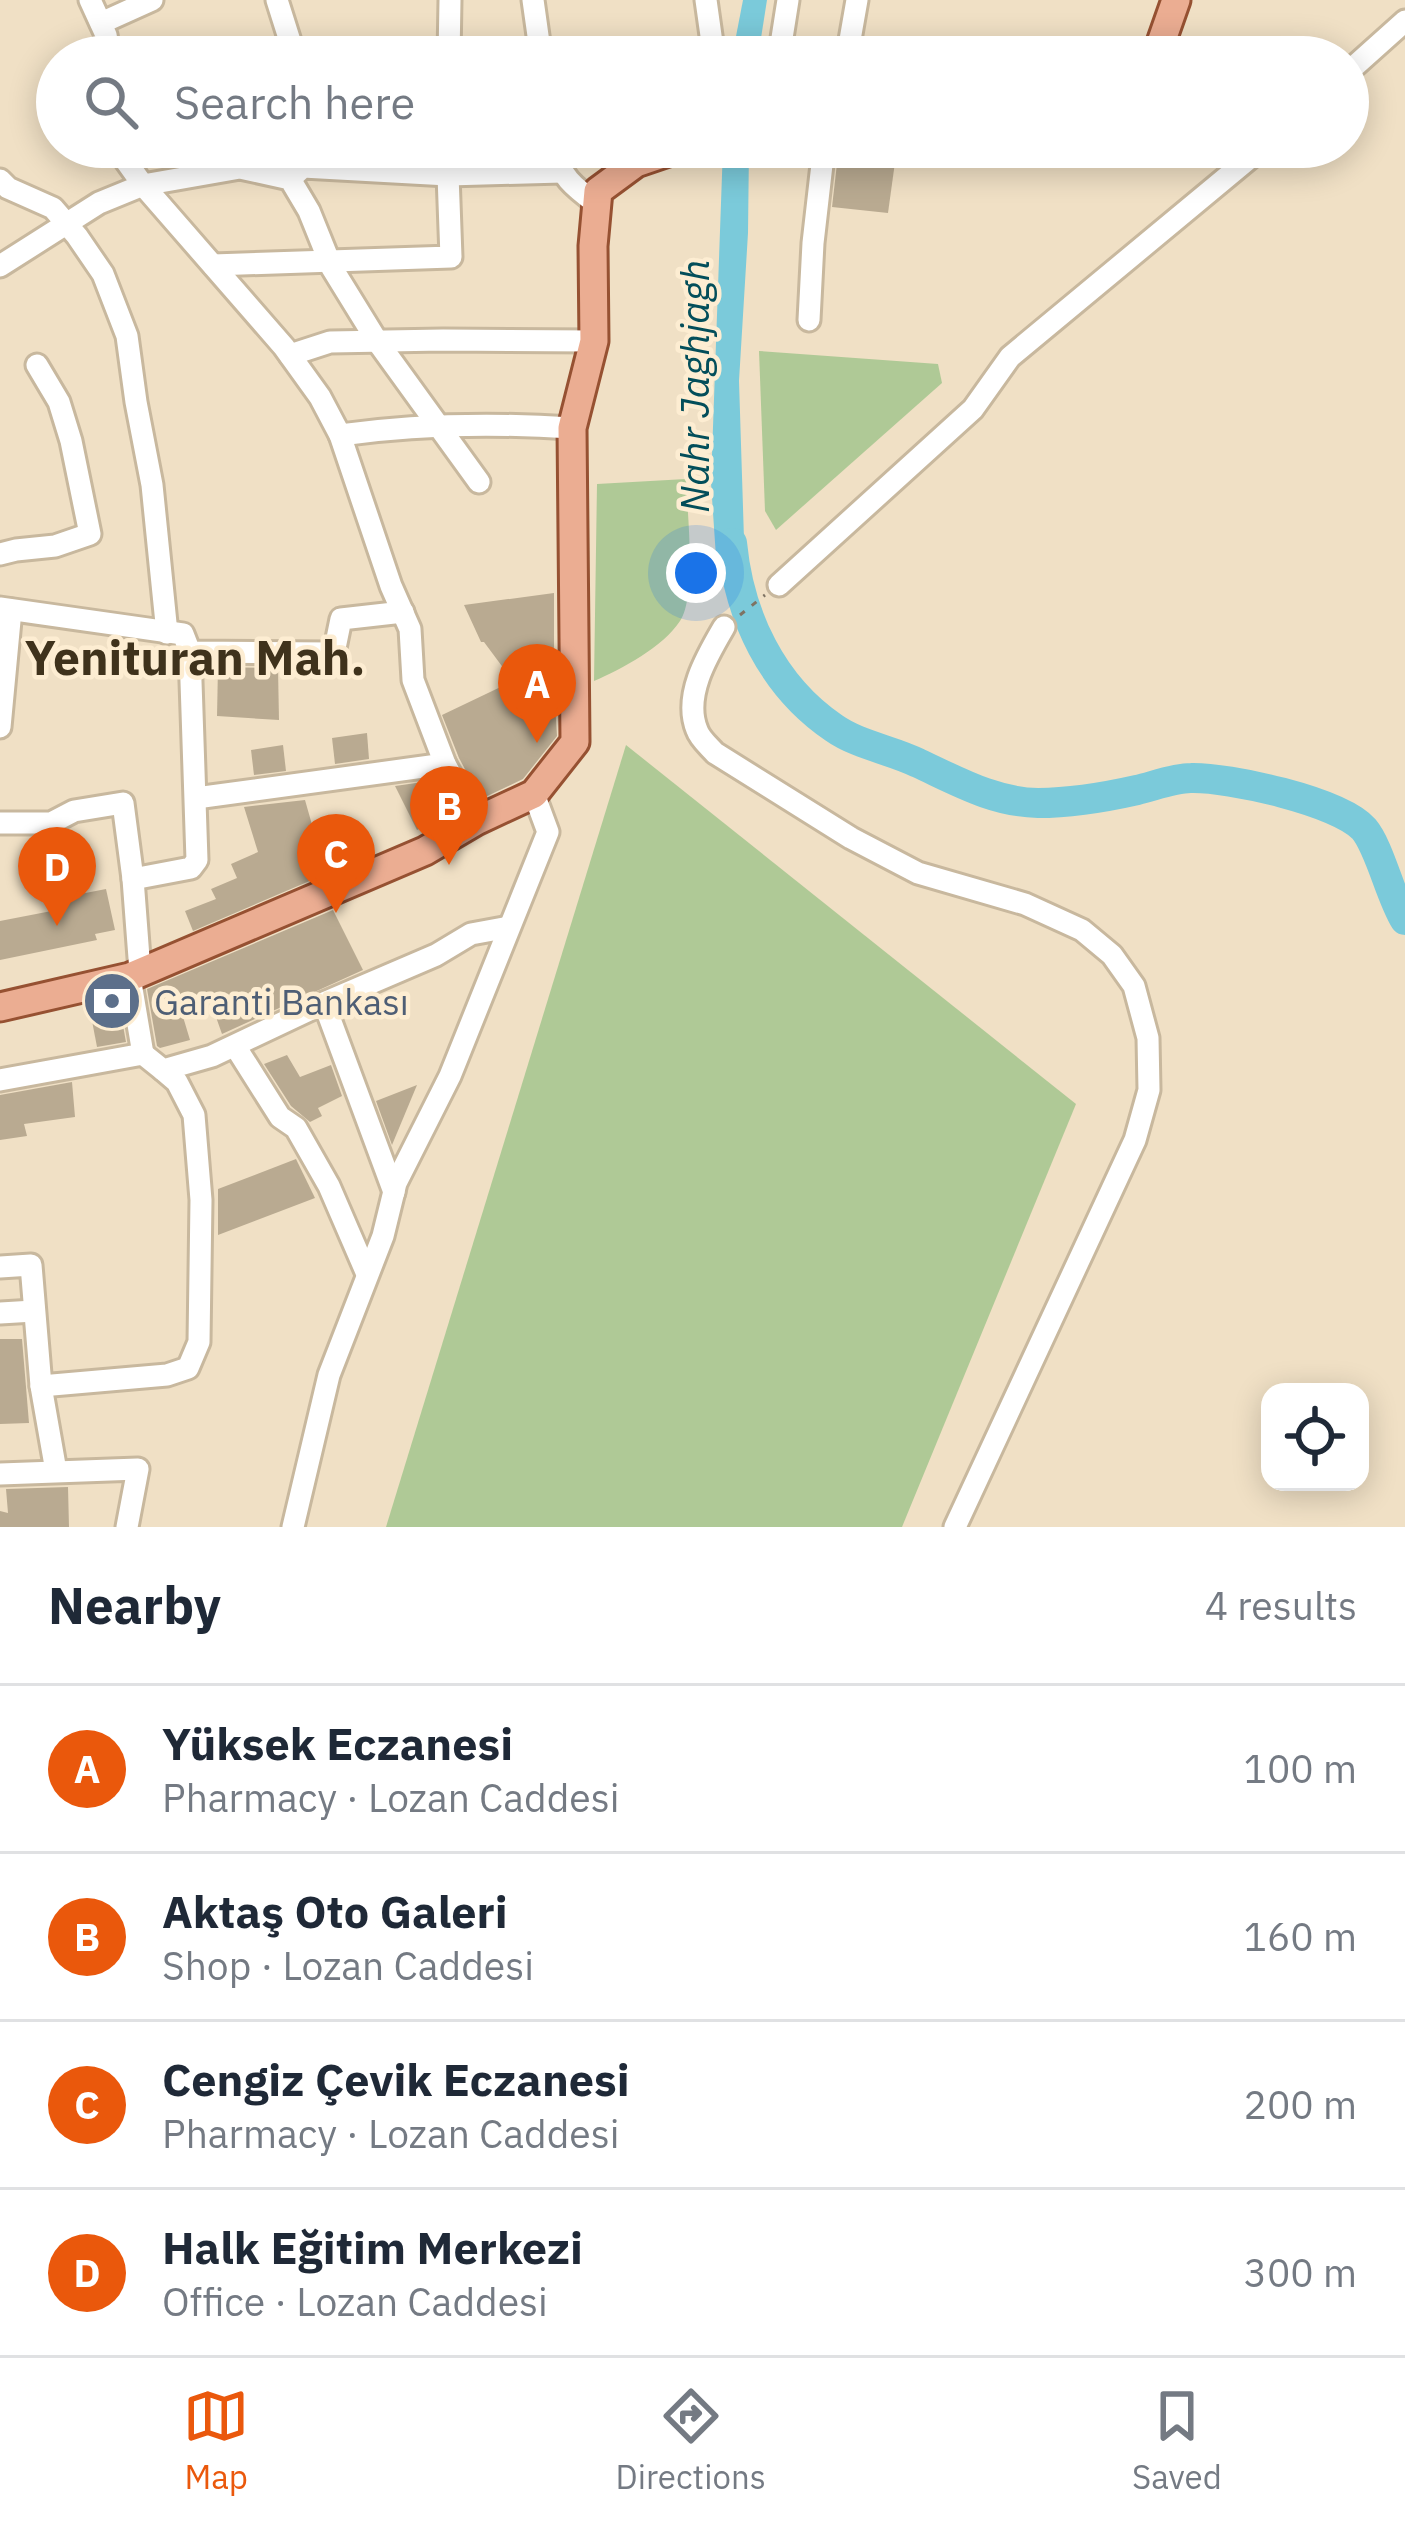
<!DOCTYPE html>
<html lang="en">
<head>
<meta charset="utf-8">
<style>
	:root { --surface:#fff; --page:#f6f6f7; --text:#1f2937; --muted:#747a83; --line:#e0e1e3; --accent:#ea580c }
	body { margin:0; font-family:"IBM Plex Sans",sans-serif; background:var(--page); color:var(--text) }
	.controls { position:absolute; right:36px; bottom:36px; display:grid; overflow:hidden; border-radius:24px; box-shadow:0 6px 30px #0003 }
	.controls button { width:108px; height:108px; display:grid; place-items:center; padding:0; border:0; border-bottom:3px solid var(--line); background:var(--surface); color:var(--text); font:60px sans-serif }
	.you { position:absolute; left:696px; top:573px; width:42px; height:42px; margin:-30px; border:9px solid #fff; border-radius:50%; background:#1a73e8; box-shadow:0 0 0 18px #1a73e833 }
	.badge { display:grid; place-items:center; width:78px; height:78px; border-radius:50%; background:var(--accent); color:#fff; font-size:39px; font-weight:700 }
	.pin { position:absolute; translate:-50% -99px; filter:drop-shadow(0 3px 6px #0008) }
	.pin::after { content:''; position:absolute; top:63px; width:42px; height:36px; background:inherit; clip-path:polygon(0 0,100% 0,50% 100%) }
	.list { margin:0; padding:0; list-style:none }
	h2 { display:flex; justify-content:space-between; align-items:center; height:156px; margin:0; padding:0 48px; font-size:51px }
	h2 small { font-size:39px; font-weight:400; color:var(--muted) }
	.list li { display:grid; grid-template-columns:78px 1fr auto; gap:36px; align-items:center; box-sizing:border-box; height:168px; padding:0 48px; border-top:3px solid var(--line) }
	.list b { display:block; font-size:45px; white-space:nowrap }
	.list p { margin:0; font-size:39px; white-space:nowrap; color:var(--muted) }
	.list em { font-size:39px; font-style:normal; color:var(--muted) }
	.icon { flex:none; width:66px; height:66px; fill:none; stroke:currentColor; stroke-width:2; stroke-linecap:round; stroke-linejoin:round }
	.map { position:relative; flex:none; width:1405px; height:1527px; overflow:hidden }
	.search { position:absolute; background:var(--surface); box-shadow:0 6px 30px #0003; left:36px; right:36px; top:36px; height:132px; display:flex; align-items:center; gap:30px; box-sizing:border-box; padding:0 42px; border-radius:66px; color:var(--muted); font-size:45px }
	.sheet { height:828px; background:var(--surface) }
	nav { display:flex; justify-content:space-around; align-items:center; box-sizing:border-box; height:168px; border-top:3px solid var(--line); background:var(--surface); font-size:33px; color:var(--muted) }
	nav a { display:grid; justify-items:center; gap:6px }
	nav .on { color:var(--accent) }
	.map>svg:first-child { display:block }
</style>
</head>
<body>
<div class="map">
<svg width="1405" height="1527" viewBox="0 0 1405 1527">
	<rect width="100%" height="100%" fill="#f0e0c5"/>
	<!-- green -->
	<g fill="#afc996">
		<path d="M759,351L938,364L942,383L776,530L765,511Z"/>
		<path d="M686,479C687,511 697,596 680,621C663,647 622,669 594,681L597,484Z"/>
		<path d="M626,745L1076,1104L902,1527H386Z"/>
	</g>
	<!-- water -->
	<g fill="#7bcada">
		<path d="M743,0H767L758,57H732Z"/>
		<path d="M723,147H749L748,233L739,381L744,539L740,579L716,557L711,483Z"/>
	</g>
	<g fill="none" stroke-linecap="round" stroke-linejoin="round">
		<!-- river -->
		<path stroke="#7bcada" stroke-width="30" d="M732,543C739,616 772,686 834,728C858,745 892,750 918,763C957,781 993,802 1038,803C1070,803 1106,797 1137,790C1154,786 1174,778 1191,778C1228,777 1339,801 1364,829C1380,848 1390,896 1405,920"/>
	</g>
	<!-- building -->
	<g fill="#b9aa91">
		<path d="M838,155H896L888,213L832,207Z"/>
		<path d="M554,593V688L557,736L523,779L481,799L459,758L442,715L513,681L484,642H481L464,605Z"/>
		<path d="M218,667L278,668L279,720L217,716Z"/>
		<path d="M367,733L369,759L335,764L332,738Z"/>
		<path d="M283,745L286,771L254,775L251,750Z"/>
		<path d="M437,780L454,812L417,830L395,786Z"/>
		<path d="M305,800L326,874L193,931L185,911L216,899L211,889L237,878L231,864L258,852L244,807Z"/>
		<path d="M106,889L115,930L95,934L97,940L0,960V921L67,908L65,897Z"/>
		<path d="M333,910L363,970L222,1034L210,1000L181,1010L190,1040L160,1048L157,1046L147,989Z"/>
		<path d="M118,998L126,1042L97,1047L89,1005Z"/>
		<path d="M287,1055L300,1077L331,1065L342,1096L318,1108L322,1116L310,1122L291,1106L264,1064Z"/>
		<path d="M72,1082L75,1117L24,1124L27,1136L0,1140V1095Z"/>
		<path d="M417,1085L392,1145L376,1101Z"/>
		<path d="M296,1159L315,1198L218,1235V1189Z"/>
		<path d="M0,1339H22L29,1423L0,1424Z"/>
		<path d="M68,1487L69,1527H0V1511L8,1513L6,1489Z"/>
	</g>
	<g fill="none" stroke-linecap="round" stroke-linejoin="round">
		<!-- minor casing -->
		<g stroke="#c8b89e" stroke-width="27">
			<g id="minor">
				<path d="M90,0L106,35L110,57"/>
				<path d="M277,0L295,57"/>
				<path d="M533,0L541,57"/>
				<path d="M706,0L714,57"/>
				<path d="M101,23L152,0"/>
				<path d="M449,57L450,0"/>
				<path d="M779,57L788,0"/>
				<path d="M847,57L857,0"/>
				<path d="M1348,72L1405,21"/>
				<path d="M120,147L123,157L143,185L284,347L320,397L340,435L391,586L410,629L413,680L445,764L476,821"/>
				<path d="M554,147C558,175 575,188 597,204"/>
				<path d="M290,179L303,167L448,175L562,172"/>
				<path d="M0,180L8,188L53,208L77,236L103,274L127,336L136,402L152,485L167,633"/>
				<path d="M213,265L451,257L447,147"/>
				<path d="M0,266L99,203L143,185L240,168L290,179L309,211L332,268L377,341L479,482"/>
				<path d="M809,320L813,243L824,147"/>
				<path d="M290,355L330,342L443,340L594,341"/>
				<path d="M340,435C417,424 494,423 572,428"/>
				<path d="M0,554L16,550L55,546L90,534L71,441L59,402L37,365"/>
				<path d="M779,585L973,409L1010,357L1263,147"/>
				<path d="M0,608L183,634L190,652L334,653L341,619L403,612"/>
				<path d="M724,627C707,656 683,696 697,730C700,739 709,746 715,753L851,838L918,873L1025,904L1082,930L1112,955L1134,986L1148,1038L1149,1090L1135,1140L955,1527"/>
				<path d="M0,727L11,610"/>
				<path d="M196,798L445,764"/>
				<path d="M0,823H51L74,811L123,803L133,879L140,971"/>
				<path d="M133,879L191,868L197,860L190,652"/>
				<path d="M130,977L143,1054"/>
				<path d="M324,1003L394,1192"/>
				<path d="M235,1046L280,1117L296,1128L329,1186L367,1274"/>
				<path d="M0,1080L143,1054L163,1070L212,1056L324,1003L436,955L471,934L509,927"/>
				<path d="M0,1267L31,1265L41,1386L56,1471"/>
				<path d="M0,1313L34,1311"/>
				<path d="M41,1386L167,1375L188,1368L199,1342L201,1200L194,1115L177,1082L163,1070"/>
				<path d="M0,1474L138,1469L127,1527"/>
				<path d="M293,1527L329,1375L383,1236L396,1183L450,1076L548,832L534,794"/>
			</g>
		</g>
		<!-- major casing -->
		<g stroke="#965132" stroke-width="33">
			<g id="major">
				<path d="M1156,57L1176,0"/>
				<path d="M0,1007L130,977L425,851L476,821L534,794L575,742L572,428L594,341L593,246L598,191L636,163L683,147"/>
			</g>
		</g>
		<!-- path -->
		<path stroke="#7e7363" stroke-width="3" stroke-dasharray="6 9" stroke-linecap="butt" d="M740,615L765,595"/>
		<!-- minor -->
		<use href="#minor" stroke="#fff" stroke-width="21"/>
		<!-- major -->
		<use href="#major" stroke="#ebad92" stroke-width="27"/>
	</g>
	<!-- icons -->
	<defs>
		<g id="bank-disc" transform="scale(3)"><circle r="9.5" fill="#5c6f8a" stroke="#fdedd2"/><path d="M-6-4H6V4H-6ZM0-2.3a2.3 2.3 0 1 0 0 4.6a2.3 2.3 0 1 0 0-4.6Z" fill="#fff"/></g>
	</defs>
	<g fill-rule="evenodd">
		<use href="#bank-disc" x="112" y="1001"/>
	</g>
	<g text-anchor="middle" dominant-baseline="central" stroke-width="9" stroke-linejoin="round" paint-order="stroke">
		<!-- service labels -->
		<g font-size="36" fill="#4e5e75" stroke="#fdedd2" text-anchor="start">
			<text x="154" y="1001">Garanti Bankası</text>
		</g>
		<!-- water labels -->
		<g font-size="39" font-style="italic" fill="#034e5a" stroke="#fdedd2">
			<text transform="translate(694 386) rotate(-90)">Nahr Jaghjagh</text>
		</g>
		<!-- district labels -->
		<g font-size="48" font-weight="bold" fill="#3f321c" stroke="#fdedd2">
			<text x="195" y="657">Yenituran Mah.</text>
		</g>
	</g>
</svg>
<div class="controls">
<button><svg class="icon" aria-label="locate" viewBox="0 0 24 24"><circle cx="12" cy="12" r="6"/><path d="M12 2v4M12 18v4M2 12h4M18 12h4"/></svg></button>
</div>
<div class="you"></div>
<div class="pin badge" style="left:537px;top:743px">A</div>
<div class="pin badge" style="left:449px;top:865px">B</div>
<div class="pin badge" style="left:336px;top:913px">C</div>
<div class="pin badge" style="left:57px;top:926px">D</div>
<div class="search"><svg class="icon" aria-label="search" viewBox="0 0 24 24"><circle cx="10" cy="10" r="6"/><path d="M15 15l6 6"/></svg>Search here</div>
</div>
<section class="sheet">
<h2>Nearby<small>4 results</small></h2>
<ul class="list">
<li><span class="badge">A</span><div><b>Yüksek Eczanesi</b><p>Pharmacy · Lozan Caddesi</p></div><em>100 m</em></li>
<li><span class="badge">B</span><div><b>Aktaş Oto Galeri</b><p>Shop · Lozan Caddesi</p></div><em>160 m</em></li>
<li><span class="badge">C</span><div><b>Cengiz Çevik Eczanesi</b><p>Pharmacy · Lozan Caddesi</p></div><em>200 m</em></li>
<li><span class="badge">D</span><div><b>Halk Eğitim Merkezi</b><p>Office · Lozan Caddesi</p></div><em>300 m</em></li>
</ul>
</section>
<nav>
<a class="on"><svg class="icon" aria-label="map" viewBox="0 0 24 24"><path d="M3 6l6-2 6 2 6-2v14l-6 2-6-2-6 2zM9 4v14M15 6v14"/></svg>Map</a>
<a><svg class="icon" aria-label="directions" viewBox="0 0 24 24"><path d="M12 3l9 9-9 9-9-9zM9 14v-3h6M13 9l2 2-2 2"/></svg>Directions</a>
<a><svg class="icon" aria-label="saved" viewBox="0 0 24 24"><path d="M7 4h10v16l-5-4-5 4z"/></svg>Saved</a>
</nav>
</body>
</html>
